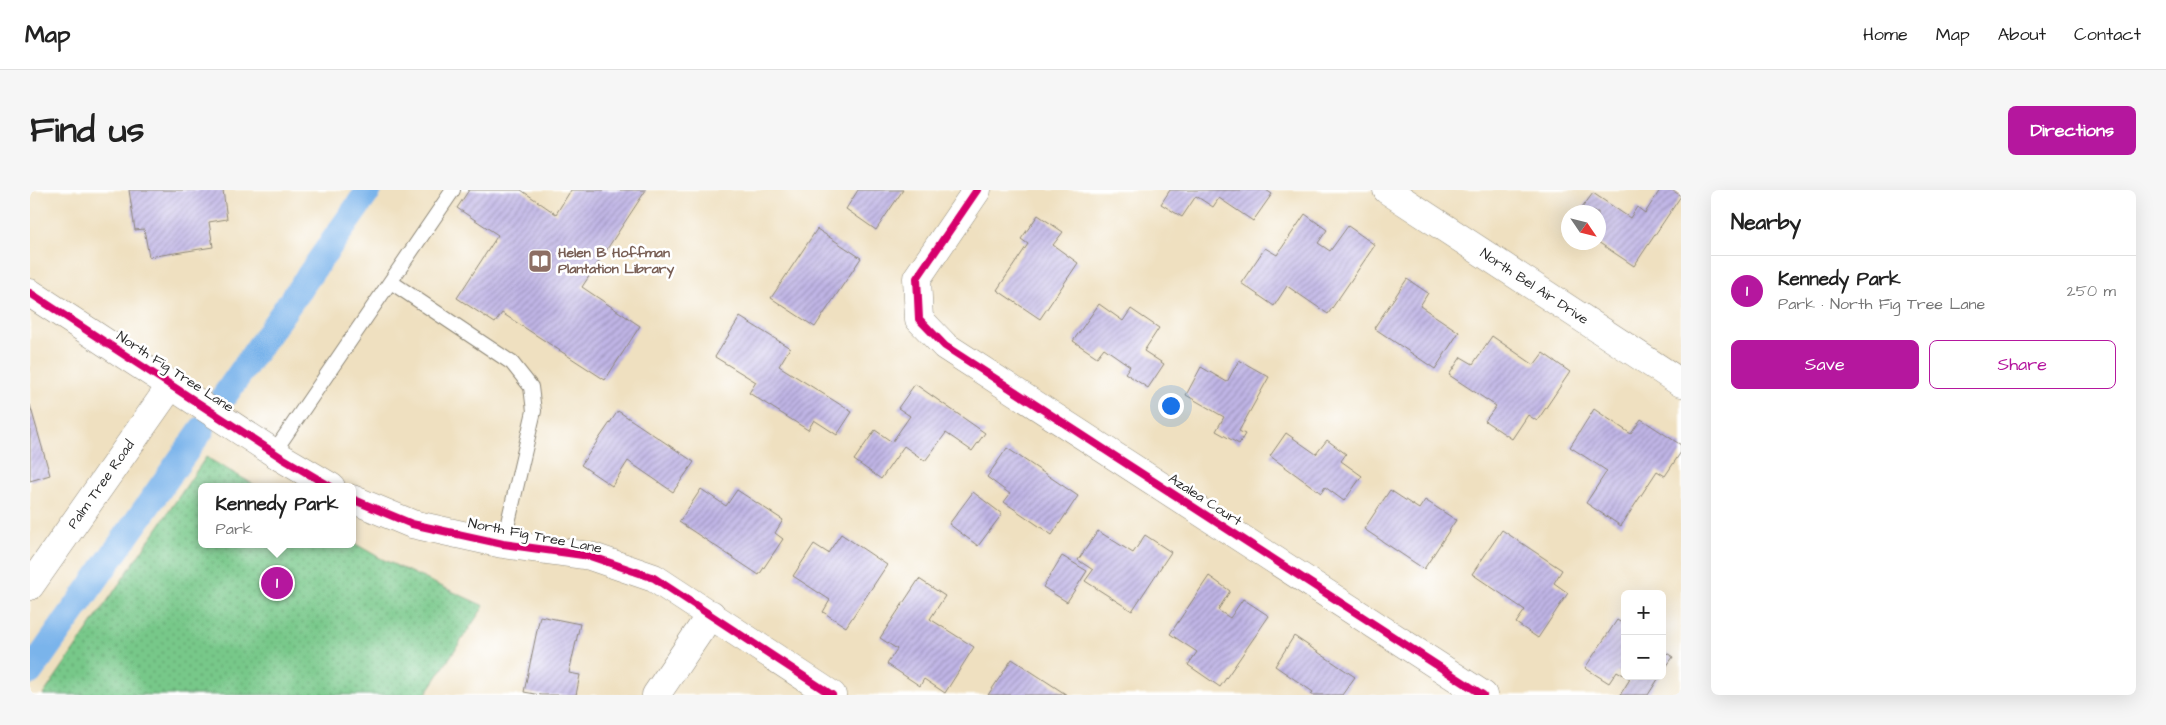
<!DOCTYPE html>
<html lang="en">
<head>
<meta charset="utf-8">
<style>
	:root { --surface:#fff; --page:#f6f6f6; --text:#222; --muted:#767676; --line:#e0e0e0; --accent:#b5179e }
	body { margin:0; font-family:"Architects Daughter",sans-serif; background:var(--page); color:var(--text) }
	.controls { position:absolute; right:15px; bottom:15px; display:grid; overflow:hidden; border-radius:8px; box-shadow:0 5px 20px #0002 }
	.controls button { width:45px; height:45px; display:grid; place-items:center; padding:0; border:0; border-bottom:1px solid var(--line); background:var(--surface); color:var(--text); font:25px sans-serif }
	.compass { position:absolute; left:1531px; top:15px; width:45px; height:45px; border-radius:50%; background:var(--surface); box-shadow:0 5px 20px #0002; rotate:125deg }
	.you { position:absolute; left:1140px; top:215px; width:18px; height:18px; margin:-12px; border:4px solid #fff; border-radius:50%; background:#1a73e8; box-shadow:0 0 0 8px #1a73e833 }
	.badge { display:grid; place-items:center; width:32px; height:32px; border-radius:50%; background:var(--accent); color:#fff; font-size:16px; font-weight:700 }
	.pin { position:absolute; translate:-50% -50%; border:2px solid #fff; box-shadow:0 1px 5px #0006 }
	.popup { position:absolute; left:168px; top:293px; width:158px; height:65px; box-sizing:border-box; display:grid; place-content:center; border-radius:8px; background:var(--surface); filter:drop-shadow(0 1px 4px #0005); font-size:16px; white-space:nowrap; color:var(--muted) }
	.popup b { font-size:19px; color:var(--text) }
	.popup::after { content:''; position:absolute; left:50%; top:100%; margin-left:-10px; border:10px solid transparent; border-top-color:var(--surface) }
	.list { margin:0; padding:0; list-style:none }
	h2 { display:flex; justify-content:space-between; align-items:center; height:65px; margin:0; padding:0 20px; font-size:21px }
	h2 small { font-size:16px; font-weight:400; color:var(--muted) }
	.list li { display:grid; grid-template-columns:32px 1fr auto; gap:15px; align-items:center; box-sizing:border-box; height:70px; padding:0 20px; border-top:1px solid var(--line) }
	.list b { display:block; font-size:19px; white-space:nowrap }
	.list p { margin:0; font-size:16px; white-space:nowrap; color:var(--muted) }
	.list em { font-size:16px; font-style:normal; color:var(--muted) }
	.actions { display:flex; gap:10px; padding:15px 20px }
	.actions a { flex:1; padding:11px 0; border:1px solid var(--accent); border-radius:8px; text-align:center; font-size:18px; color:var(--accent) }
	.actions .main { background:var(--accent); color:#fff }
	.map { position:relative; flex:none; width:1651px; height:505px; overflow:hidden; border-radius:8px }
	header { display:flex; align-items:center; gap:30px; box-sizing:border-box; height:70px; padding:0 25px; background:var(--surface); border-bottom:1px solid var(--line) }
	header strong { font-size:24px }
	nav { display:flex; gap:28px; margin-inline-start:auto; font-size:18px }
	.intro { display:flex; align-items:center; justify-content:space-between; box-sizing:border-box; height:120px; padding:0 30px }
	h1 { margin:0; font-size:35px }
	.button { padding:12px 22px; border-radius:8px; background:var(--accent); color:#fff; font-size:18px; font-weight:700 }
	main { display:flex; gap:30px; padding:0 30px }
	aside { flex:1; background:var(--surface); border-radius:8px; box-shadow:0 5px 20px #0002 }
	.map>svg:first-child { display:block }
</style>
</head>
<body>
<header>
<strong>Map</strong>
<nav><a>Home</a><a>Map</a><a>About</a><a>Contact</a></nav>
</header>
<div class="intro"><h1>Find us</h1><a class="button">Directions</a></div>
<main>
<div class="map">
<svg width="1651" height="505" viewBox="0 0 1651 505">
	<defs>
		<pattern id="park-dots" width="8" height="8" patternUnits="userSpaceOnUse" patternTransform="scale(1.25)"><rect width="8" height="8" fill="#77c889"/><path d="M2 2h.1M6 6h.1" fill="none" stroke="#62a370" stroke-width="1.8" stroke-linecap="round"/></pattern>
		<pattern id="building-hatch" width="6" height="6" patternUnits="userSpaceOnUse" patternTransform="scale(1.25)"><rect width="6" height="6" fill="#c0b5e6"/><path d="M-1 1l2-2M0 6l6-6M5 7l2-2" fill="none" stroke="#9c93bb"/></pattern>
	</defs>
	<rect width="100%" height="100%" fill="#fff"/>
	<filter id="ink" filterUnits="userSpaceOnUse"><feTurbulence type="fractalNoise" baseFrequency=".02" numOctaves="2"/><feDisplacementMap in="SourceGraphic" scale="10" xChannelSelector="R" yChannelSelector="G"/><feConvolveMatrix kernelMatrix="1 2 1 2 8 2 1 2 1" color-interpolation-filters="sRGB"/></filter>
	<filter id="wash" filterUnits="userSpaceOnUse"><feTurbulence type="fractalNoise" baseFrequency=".0096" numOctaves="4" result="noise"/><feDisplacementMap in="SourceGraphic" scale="20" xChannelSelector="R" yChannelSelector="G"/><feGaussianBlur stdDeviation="1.12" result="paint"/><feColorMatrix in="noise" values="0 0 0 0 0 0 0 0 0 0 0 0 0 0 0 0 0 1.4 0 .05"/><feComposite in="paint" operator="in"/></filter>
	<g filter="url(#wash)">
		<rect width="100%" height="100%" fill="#efe0c0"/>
		<!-- park -->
		<path fill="url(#park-dots)" stroke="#517a5a" d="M176,267L228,297H172V354H322V352L352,369L454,416L395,505H13Z"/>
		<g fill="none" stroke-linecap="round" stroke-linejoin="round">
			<!-- canal -->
			<g stroke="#7ab4eb" stroke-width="26">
				<path d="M195,205L339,0"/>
				<path d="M0,482L172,239"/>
			</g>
		</g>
		<g id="blocks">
			<!-- building -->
			<g fill="url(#building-hatch)">
				<path d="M99,0H193L197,29L179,32L183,57L119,67L114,39L105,40Z"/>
				<path d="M439,0H491L526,24L541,0H616L552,97L610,136L575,190L472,123L465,133L427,108L468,45L427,18Z"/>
				<path d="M828,0H873L846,40L816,19Z"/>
				<path d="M1140,0H1236L1242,4L1223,31L1189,8L1183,17L1166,6L1152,27L1131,14Z"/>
				<path d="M1630,0H1642L1651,6L1604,76L1568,52V22H1549L1563,3L1600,28L1607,17L1615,23Z"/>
				<path d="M1275,24L1297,40L1288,53L1300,61L1318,36L1345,55L1298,124L1257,96L1244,116L1211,93L1235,58L1247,65Z"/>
				<path d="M1008,25L1033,42L1023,55L1048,73L1010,129L967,100L998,54L991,49Z"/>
				<path d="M787,39L831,68L785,137L741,108Z"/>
				<path d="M1377,89L1398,103L1390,116L1429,142L1405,179L1344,138Z"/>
				<path d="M1069,114L1093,131L1101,119L1129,138L1114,161L1134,174L1118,198L1095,183L1100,176L1074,158L1067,167L1043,151Z"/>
				<path d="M710,127L760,158L749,176L822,222L807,245L784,230L778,240L719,203L726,192L685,167Z"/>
				<path d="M1462,146L1504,175L1513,163L1540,182L1507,231L1498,225L1482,249L1455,231L1466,216L1419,185L1431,167L1443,174Z"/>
				<path d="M1209,170L1239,187L1209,241L1215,244L1209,254L1186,241L1194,227L1156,205L1171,177L1197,192Z"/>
				<path d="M885,194L955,243L942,261L916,243L895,271L874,256L851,289L824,270L845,240L862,252L880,226L868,218Z"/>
				<path d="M0,215L20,285L0,291Z"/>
				<path d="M1564,219L1601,244L1611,229L1651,255V262L1635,286L1627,281L1591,336L1556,313L1577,281L1540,257Z"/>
				<path d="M588,221L664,272L643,302L598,271L582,296L551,275Z"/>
				<path d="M1256,243L1286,264L1297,250L1316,264L1311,271L1332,286L1314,311L1295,297L1291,303L1240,266Z"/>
				<path d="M977,258L1048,306L1022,345L974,312L980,304L957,287Z"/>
				<path d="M671,299L696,316L707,300L753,330L745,343L753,349L729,385L649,332Z"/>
				<path d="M1360,300L1389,319L1395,310L1426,330L1394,379L1334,339Z"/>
				<path d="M943,302L972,324L948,356L919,334Z"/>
				<path d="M1472,340L1532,380L1524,393L1538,403L1508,448L1486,433L1495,420L1442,384Z"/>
				<path d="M1068,341L1103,363L1115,345L1141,362L1102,421L1055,391L1063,380L1048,370Z"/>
				<path d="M811,344L857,375L816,437L793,422L800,410L763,386L784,354L798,363Z"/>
				<path d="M1032,366L1057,381L1037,412L1013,397Z"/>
				<path d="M1179,386L1200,401L1188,420L1200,428L1213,409L1239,426L1190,497L1158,475L1167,462L1140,444Z"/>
				<path d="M889,389L915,406L900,429L944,457L915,503L894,489L890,496L857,474L867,459L850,448Z"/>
				<path d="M510,426L550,434L539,483L550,485L546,505H511L494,502Z"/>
				<path d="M1587,430L1595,435V486L1587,481L1579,493L1555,478Z"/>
				<path d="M1264,446L1325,487L1312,505H1281L1283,502L1245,476Z"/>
				<path d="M1632,460L1643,467L1632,483Z"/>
				<path d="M982,469L1037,505H958Z"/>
				<path d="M1596,486H1630L1618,505H1590L1600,489Z"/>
			</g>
		</g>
	</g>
	<g filter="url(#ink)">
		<use href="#blocks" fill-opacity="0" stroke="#8d8676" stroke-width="1"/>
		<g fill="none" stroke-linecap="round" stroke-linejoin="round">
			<!-- service casing -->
			<g stroke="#8d8676" stroke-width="16">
				<g id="service">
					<path d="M361,92L482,173L501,197L504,221L473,354"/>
					<path d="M244,262L423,0"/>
				</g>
			</g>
			<!-- minor casing -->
			<g stroke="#8d8676" stroke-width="29">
				<g id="minor">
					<path d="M947,0L887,88L889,129L915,156L1453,505"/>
					<path id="s1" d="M1357,0L1651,193"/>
					<path d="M0,103L252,268L301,297"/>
					<path d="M322,309L382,334L473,354L560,366L624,388L802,505"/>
					<path id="s2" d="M0,396L142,194"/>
					<path d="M626,505L681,424"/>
				</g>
			</g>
			<!-- service -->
			<use href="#service" stroke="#fff" stroke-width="14"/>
			<!-- minor -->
			<use href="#minor" stroke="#fff" stroke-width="28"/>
			<!-- cycleway casing -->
			<g stroke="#fff" stroke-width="11">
				<g id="cycleway">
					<path d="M947,0L887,88L889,129L915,156L1453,505"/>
					<path d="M0,103L252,268L301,297"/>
					<path d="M322,309L382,334L473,354L560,366L624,388L802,505"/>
				</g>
			</g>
			<!-- cycleway -->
			<use href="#cycleway" stroke="#d6006c" stroke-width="8"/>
		</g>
	</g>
	<!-- icons -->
	<defs>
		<g id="library-square" transform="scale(1.25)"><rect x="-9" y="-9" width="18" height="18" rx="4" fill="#8d6e63" stroke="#fff"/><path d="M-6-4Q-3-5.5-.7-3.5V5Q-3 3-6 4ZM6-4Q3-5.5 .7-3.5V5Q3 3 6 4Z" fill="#fff"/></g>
	</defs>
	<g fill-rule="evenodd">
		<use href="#library-square" x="510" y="71"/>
	</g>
	<g text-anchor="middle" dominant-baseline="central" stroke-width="5" stroke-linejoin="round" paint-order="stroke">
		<!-- education labels -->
		<g font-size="14" font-weight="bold" fill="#785e54" stroke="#fff" text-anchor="start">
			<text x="528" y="63">Helen B Hoffman<tspan x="528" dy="16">Plantation Library</tspan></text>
		</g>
		<!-- street labels -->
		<g font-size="14" fill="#2b2b2b" stroke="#fff">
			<text stroke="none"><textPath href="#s1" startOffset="176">North Bel Air Drive</textPath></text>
			<text transform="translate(145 182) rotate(33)">North Fig Tree Lane</text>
			<text stroke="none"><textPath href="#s2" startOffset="124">Palm Tree Road</textPath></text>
			<text transform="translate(1175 310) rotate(33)">Azalea Court</text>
			<text transform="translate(505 346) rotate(11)">North Fig Tree Lane</text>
		</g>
	</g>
</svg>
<div class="controls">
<button>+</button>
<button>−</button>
</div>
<svg class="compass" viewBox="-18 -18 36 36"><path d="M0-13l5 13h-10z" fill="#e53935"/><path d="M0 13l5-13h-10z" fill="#767676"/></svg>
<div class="you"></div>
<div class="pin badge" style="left:247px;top:393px">1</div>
<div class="popup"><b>Kennedy Park</b>Park</div>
</div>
<aside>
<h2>Nearby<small></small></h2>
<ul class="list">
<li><span class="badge">1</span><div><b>Kennedy Park</b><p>Park · North Fig Tree Lane</p></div><em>250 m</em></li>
</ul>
<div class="actions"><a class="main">Save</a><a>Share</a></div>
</aside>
</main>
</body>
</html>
